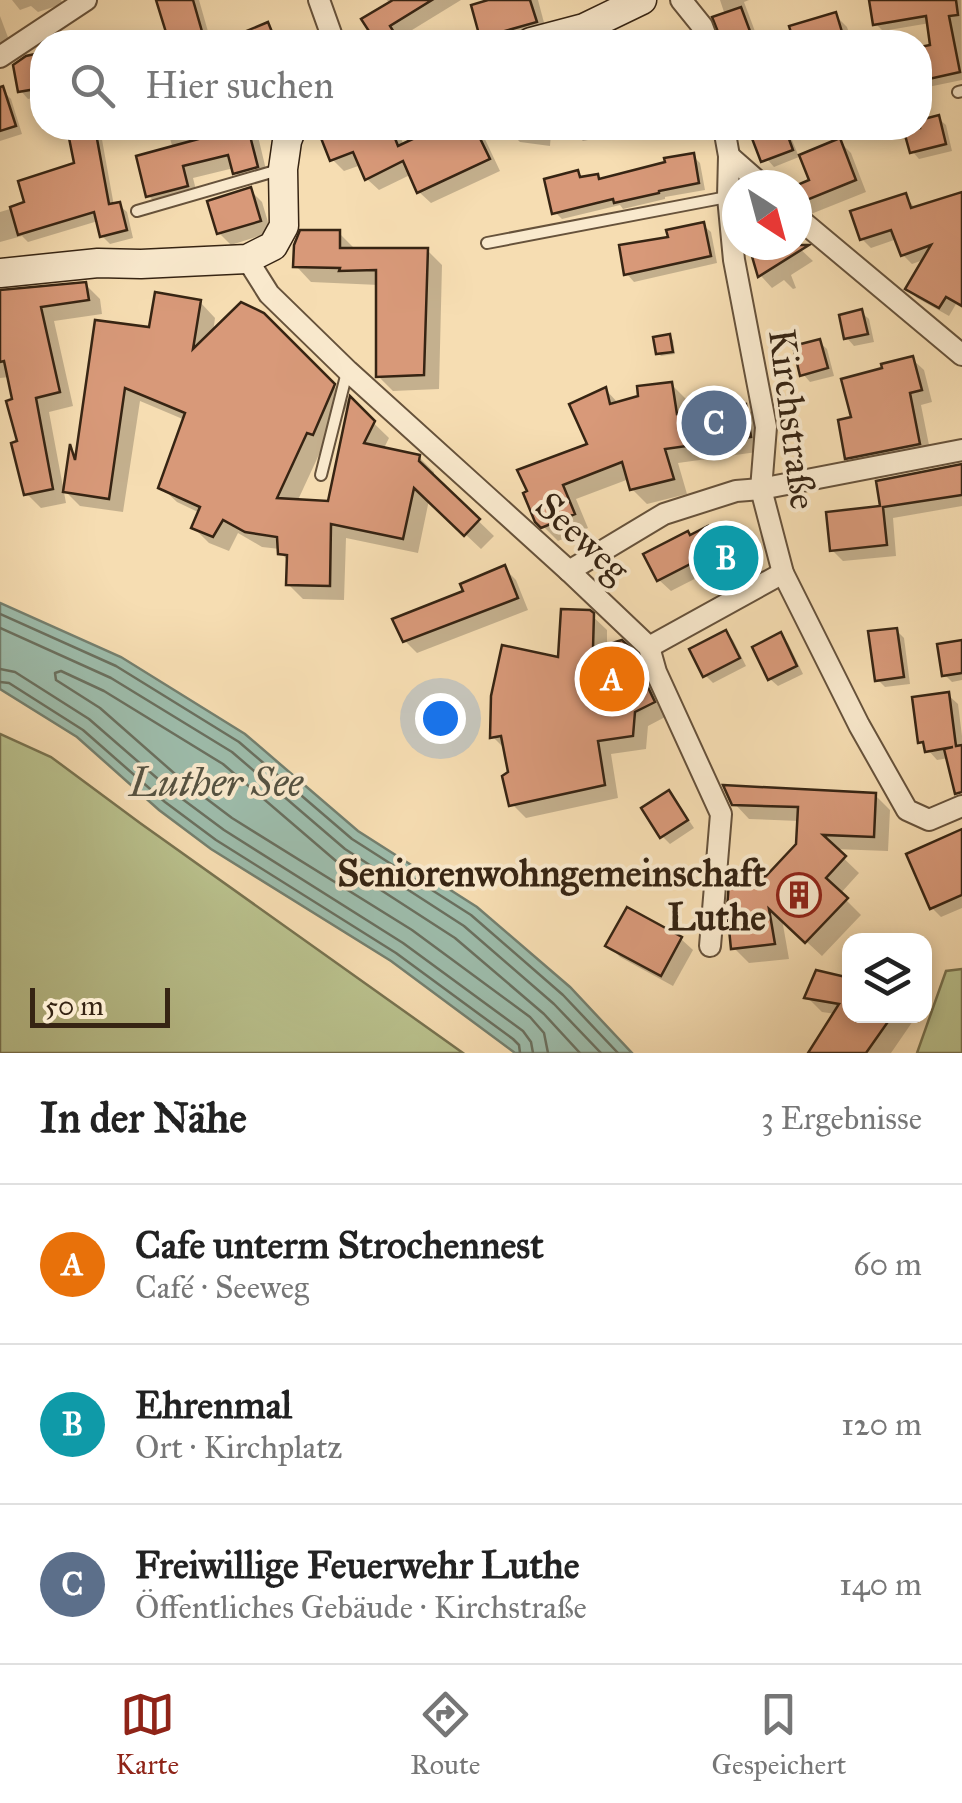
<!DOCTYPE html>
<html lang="de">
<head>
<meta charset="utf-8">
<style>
	:root { --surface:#fff; --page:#f6f6f6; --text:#222; --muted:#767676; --line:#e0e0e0; --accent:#8f2418 }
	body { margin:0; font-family:"IM FELL Great Primer",serif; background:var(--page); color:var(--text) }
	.controls { position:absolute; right:30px; bottom:30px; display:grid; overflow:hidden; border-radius:20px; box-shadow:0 5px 15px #0003 }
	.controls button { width:90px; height:90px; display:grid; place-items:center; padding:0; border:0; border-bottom:2px solid var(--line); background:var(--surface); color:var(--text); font:50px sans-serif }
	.compass { position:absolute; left:722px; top:170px; width:90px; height:90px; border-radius:50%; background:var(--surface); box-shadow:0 5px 15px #0003; rotate:144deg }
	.scale { position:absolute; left:30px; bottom:25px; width:140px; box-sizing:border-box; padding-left:10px; border:5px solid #362413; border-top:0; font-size:28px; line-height:35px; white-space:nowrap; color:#362413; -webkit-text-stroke:8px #f9e9cd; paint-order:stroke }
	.you { position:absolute; left:440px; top:718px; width:35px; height:35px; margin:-25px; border:8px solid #fff; border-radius:50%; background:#1a73e8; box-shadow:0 0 0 15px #1a73e833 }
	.badge { display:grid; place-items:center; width:65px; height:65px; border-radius:50%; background:var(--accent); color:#fff; font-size:32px; font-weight:700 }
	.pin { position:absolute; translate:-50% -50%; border:5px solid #fff; box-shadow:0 2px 10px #0006 }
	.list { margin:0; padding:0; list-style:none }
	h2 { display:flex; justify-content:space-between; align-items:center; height:130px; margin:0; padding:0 40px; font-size:42px }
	h2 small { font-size:32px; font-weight:400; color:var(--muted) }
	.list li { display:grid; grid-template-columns:65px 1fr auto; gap:30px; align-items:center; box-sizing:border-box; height:160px; padding:0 40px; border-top:2px solid var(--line) }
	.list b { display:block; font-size:38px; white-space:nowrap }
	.list p { margin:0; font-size:32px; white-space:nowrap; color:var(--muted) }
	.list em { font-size:32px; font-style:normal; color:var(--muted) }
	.icon { flex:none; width:55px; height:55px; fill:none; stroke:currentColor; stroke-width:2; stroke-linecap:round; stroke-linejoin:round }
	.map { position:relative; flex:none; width:962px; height:1053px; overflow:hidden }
	.search { position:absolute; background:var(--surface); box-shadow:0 5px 15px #0003; left:30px; right:30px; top:30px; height:110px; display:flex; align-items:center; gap:25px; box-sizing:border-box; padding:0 35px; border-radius:40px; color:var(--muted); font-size:38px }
	.sheet { height:610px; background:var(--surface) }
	nav { display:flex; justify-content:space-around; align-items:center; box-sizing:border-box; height:140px; border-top:2px solid var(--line); background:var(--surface); font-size:28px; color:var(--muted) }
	nav a { display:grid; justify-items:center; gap:5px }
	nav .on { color:var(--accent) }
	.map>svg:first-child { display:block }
</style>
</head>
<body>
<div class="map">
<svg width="962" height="1053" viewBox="0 0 962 1053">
	<rect width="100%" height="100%" fill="#f6ddb2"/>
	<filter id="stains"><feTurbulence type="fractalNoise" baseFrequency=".002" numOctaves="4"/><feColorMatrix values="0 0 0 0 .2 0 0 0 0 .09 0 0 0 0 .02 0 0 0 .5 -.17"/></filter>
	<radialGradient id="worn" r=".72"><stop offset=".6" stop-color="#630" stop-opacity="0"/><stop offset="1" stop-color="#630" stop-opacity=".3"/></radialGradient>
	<!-- green -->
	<g fill="#bac28e" stroke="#787350" stroke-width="2.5">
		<path d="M0,734L51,757L140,823L463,1053H0Z"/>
		<path d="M962,969V1053H917L946,971Z"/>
	</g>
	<!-- water -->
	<path fill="#9dbcab" stroke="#747f6e" stroke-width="2.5" d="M0,603L121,657L245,734L358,831L477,907L570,987L632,1053H515L391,961L211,849L159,810L77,737L0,689Z"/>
	<!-- shadow -->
	<g fill="#0003">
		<path d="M12,0H61L63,4L38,12L31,6L20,10Z"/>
		<path d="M159,0H199L211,42H172Z"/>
		<path d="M387,0H461L399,38L402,42H379L365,20L390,5Z"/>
		<path d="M498,0H538L547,34L516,42H488L482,37Z"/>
		<path d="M720,0H749L744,2L759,42H723L725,15Z"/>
		<path d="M871,0H961L962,80L928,87L921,80L920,50L932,47L930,23L883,31L876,24Z"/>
		<path d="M835,15L847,27L852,42H796L792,28Z"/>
		<path d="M0,16L9,40L0,43Z"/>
		<path d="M268,25L275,33L279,42H245L242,36Z"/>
		<path d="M306,30L315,42H288L287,38Z"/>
		<path d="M98,34L106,42H61L60,41Z"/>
		<path d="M42,55V96L28,99L21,91L27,58Z"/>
		<path d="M3,91L11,99L22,134L0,141V92Z"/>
		<path d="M938,118L946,125L952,151L919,159L912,151L906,128H920V122Z"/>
		<path d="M64,128H111L112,131L101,134L114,206L119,205L127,212L133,238L110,244L102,236L98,221L28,242L22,236L0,242V212L27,204L77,165L72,139Z"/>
		<path d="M167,128H256L268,178L247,185L235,173L234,168L193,178L198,198L160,208L149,196L173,149Z"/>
		<path d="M320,128H397L404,146L441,128H476L483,135L500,171L431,203L419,192L412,174L379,190L367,179L361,165L344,171L332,159Z"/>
		<path d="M514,128H640L628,132L583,141L576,134L574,129L551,133L550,146L520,142L513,135Z"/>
		<path d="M750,128H787L799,157L774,167L760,151Z"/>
		<path d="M839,141L851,153L866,192L811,214L797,199V188L812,181Z"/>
		<path d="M693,156L700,163L705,190L665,197V199L623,209L620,205L562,219L555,212L578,173L584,179L597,177L602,181Z"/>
		<path d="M250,190L262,202L271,232L231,245L219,233Z"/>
		<path d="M962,195V308L956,304L949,316L917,298L908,289L926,259L912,264L903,255L897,239L871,248L862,239L905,196L916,209Z"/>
		<path d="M703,225L711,232L717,263L634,282L627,274L671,239Z"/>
		<path d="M339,233L354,248L427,250L442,265L439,389L393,391L378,376L379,285L311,282L296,266Z"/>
		<path d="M761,245H796L813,261L791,275L796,288L793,289L784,280L772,288L761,276L754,254L763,248Z"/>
		<path d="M85,284L100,299L102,314L54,321L73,406L49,412L66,503L41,508L27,494L15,400L10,377L0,378V321Z"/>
		<path d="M200,302L215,318L213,333L263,315L349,401L329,448L323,446L297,502L330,503L351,401L389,438L383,450L419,457L434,472V478L494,536L481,549L429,500L418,553L346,538L344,600L303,599L288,584L289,561L280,553V549L262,547L238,533L229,551L209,543L194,528L200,513L177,502L161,487L185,420L140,401L123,512L80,506L65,491L71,449L78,456L151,330Z"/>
		<path d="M861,312L869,319L874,342L854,346L847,338Z"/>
		<path d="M670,337L673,340L675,354L661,356L658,353Z"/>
		<path d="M819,342L827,349L834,376L810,382L803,374Z"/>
		<path d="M912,359L924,370L932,402L921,405L931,455L859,469L847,457L854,419Z"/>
		<path d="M671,384L686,399L688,415L745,406L760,421L764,451L678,463L687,494L647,504L632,489L629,479L576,499L588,528L558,541L537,520L590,445L606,390L619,404Z"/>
		<path d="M962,467V506L893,518L896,556L843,561L832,550L829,514L883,509L879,483Z"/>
		<path d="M708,529L719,540L727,555L709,565L712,570L671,591L659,580L691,537Z"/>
		<path d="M504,568L516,580L528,610L417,653L405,641L466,592Z"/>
		<path d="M589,613L607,630V648L621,643L650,671L667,716L648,726L646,749L611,754L618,798L526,818L512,804L506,750L493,737L561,660Z"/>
		<path d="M896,630L904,638L910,684L885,687L878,680Z"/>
		<path d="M726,633L733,640L746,666L713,683L705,675Z"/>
		<path d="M780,636L788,643L803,674L778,686L770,679Z"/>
		<path d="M962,643V680L952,682L944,674Z"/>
		<path d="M948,695L958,704L962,736V786L949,758L937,760L920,741Z"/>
		<path d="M875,795L890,810L888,851L834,849L859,873L840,894L861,915L822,956L782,919L789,959L749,963L734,948L767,878L798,845L799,821L749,819L734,803Z"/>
		<path d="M676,801L694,828L670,844L662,836Z"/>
		<path d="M962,832V908L941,917L932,908Z"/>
		<path d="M681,939L693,950L673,986L620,957L609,946Z"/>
		<path d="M850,981V1016H913L915,1018L891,1053H811L836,1014L822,1012L807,997Z"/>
	</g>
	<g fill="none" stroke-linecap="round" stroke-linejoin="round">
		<!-- shore -->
		<g stroke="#6a705f" stroke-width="2.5">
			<path d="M0,614L116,666L239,742L352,839L471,915L563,995L618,1053"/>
			<path d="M0,628L111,678L232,752L345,849L464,926L554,1004L601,1053"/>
			<path d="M0,669L15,672L89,719L173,792L224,830L403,943L523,1031L531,1042L533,1053"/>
			<path d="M0,682L9,683L83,730L165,802L216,840L396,953L513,1039L519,1045L520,1053"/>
			<path d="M548,1053L544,1033L530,1017L412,930L232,818L183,781L100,708L56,680L55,673L61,671L104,691L223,764L336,861L455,938L544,1014L580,1053"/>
		</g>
	</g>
	<!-- building -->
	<g fill="#d89979" stroke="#362413" stroke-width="2.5">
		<path d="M156,0H193L205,42H169Z"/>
		<path d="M393,0H432L390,26L400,42H376L361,19Z"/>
		<path d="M488,0H530L537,22L480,38L471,5Z"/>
		<path d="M869,0H956L958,15L949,16L960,72L920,81V47L930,45L926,16L873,25Z"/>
		<path d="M741,7L754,42H722L712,17Z"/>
		<path d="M836,12L845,42H794L789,26Z"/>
		<path d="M268,22L276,42H220Z"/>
		<path d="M35,54L42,88L18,92L13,65L26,56Z"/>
		<path d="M3,86L16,126L0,131V87Z"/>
		<path d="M939,115L946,144L910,153L903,128H920V120Z"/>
		<path d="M67,128H95L109,204L120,202L127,230L100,237L94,212L18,235L10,207L24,202L18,181L74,163Z"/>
		<path d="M200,128H248L258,167L233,174L228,155L183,166L188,186L146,197L136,156L202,138Z"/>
		<path d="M317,128H391L398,146L436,128H475L490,159L417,193L403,161L365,180L353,152L330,161Z"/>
		<path d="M748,128H785L793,150L761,162Z"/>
		<path d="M840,138L856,180L797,204V185L809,180L799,155Z"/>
		<path d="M694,153L699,183L659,191V193L614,203L613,199L552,214L544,179L578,170L580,177L598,174L599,179L665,162L664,158Z"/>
		<path d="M251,187L261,221L217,234L207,201Z"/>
		<path d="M962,192V306L946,297L939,308L905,289L931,245L901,256L891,230L860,240L850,211L906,193L911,208Z"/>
		<path d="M704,222L711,256L624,275L619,245L668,237L666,230Z"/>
		<path d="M300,230H340V248H428L424,375L376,377V270L339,271L340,268L293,267L294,245Z"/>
		<path d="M764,245H809L758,277L751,253Z"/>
		<path d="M86,282L89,300L41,307L60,392L36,398L53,489L24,495L11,443L17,441L6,401L12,399L4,361L0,362V290Z"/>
		<path d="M155,292L201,300L193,349L241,302L264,313L335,384L313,435L307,433L277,498L328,501L350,396L375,421L364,443L420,455L419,461L480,519L464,536L414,488L403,539L331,524L330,586L286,585L287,555L278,554L277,537L245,532L223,520L213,537L191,528L200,507L158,488L185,413L125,388L109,499L63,492L70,444L75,460L95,320L149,327Z"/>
		<path d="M862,309L868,334L844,339L839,315Z"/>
		<path d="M670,334L673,352L656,354L653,337Z"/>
		<path d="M820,339L828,368L800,376L793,346Z"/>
		<path d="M913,356L922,390L910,393L920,444L845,459L838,420L851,417L841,379L882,368L881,364Z"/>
		<path d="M672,382L677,414L746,404L751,437L665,449L674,479L630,490L622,462L563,485L575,514L541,528L535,522L523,493L527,491L517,470L587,444L569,404L606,387L610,404L638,396L637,386Z"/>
		<path d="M962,464V495L883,507L887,545L830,551L826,512L880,506L876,481Z"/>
		<path d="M708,526L717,543L699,552L702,558L657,581L643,554L688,531L690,535Z"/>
		<path d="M505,565L518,598L403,642L392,619L463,591L460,584Z"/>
		<path d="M561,609L590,610L594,613L593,649L622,640L637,654L643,677L655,702L635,712L633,736L598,741L605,785L509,806L502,776L508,772L501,736L490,738L491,696L502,645L558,657Z"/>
		<path d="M897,628L904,677L875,681L868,631Z"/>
		<path d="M726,630L740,658L703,677L689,649Z"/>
		<path d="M781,632L797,666L768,680L752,647Z"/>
		<path d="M962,640V673L942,676L937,644Z"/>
		<path d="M949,692L956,746L962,745V792L955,794L944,749L953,747L925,752L923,742L918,743L912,697Z"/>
		<path d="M723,785L876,793L874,837L823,835L846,856L826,878L848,898L805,943L769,909L775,944L731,949L727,909L729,882L766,876L796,844L798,807L732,805Z"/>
		<path d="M669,790L688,820L660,838L641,808Z"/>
		<path d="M962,829V895L930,909L906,854Z"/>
		<path d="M627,907L682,937L661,976L605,946Z"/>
		<path d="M816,970L850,978V1016H892L866,1053H808L839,1004L804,998Z"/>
	</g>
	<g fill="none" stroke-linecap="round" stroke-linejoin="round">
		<!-- lane casing -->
		<g stroke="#66523b" stroke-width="14">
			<g id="lane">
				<path d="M958,92L962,91"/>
				<path d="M137,211L282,169"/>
				<path d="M487,243L727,197"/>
				<path d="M321,475L347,372"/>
			</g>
		</g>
		<!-- street casing -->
		<g stroke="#66523b" stroke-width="24">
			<g id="street">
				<path d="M319,0L334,42"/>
				<path d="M681,0L702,26L708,42"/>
				<path d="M0,57L86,0"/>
				<path d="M724,128L729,156L728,197L734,260L766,427L761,489L783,573L859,725L907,810L929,820L962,806"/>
				<path d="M729,156L762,185"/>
				<path d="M797,217L962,355"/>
				<path d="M247,259L269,294L348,371L569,571L649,647L656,672L721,814L710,946"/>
				<path d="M569,571L664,514L736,491L761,489L962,450"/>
				<path d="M649,647L783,573"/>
			</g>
		</g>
		<!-- secondary casing -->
		<g stroke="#362413" stroke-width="31">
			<g id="secondary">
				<path d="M531,42L584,28L642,0"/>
				<path d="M0,273L98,263L141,264L247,259L273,246L284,226L283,169L287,141L292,128"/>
			</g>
		</g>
		<!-- lane -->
		<use href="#lane" stroke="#f9e9cd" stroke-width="10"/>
		<!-- street -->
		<use href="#street" stroke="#f9e9cd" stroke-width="20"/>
		<!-- secondary -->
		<use href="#secondary" stroke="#f9e9cd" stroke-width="28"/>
	</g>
	<!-- icons -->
	<defs>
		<g id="building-ring" transform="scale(2.25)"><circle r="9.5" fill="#f9e9cd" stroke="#8f2418" stroke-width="1.5"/><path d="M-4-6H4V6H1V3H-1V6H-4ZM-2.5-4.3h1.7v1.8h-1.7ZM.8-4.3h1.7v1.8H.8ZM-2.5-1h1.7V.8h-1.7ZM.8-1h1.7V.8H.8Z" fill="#8f2418"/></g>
	</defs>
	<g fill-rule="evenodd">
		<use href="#building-ring" x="799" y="895"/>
	</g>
	<g text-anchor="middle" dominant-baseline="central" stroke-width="8" stroke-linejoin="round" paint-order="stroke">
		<!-- street labels -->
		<g font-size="38" fill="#362413" stroke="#f9e9cd">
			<text transform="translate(793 419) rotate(83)">Kirchstraße</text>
			<text transform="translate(583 537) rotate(43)">Seeweg</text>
		</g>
		<!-- poi labels -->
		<g font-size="38" font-weight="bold" fill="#362413" stroke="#f9e9cd" text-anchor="end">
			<text x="766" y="873">Seniorenwohngemeinschaft<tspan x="766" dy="44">Luthe</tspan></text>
		</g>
		<!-- water labels -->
		<g font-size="40" font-style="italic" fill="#555241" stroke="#f9e9cd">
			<text x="216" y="782">Luther See</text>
		</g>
	</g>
	<rect width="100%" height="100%" filter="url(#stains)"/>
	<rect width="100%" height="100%" fill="url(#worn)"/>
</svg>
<div class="controls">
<button><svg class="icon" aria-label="layers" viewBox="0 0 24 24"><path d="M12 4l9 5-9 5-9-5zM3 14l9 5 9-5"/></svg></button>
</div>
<svg class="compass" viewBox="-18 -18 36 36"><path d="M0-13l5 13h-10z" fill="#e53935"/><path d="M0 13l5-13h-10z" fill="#767676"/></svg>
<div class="scale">50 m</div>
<div class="you"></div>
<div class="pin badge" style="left:612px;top:679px;background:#e8710a">A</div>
<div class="pin badge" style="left:726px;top:558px;background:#0f9aa8">B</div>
<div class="pin badge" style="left:714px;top:423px;background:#5c6f8a">C</div>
<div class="search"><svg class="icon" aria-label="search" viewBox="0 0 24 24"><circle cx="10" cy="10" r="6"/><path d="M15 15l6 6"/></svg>Hier suchen</div>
</div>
<section class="sheet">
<h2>In der Nähe<small>3 Ergebnisse</small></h2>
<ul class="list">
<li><span class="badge" style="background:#e8710a">A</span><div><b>Cafe unterm Strochennest</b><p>Café · Seeweg</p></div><em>60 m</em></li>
<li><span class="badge" style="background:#0f9aa8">B</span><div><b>Ehrenmal</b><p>Ort · Kirchplatz</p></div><em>120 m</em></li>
<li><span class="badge" style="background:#5c6f8a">C</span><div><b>Freiwillige Feuerwehr Luthe</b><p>Öffentliches Gebäude · Kirchstraße</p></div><em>140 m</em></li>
</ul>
</section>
<nav>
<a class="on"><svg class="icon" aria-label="map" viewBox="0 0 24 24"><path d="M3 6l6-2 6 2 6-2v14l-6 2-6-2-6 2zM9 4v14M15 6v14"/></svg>Karte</a>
<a><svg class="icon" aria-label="directions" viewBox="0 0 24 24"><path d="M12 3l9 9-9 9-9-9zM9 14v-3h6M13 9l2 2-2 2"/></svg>Route</a>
<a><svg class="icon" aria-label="saved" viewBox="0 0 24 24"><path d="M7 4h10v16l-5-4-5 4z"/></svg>Gespeichert</a>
</nav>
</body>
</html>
